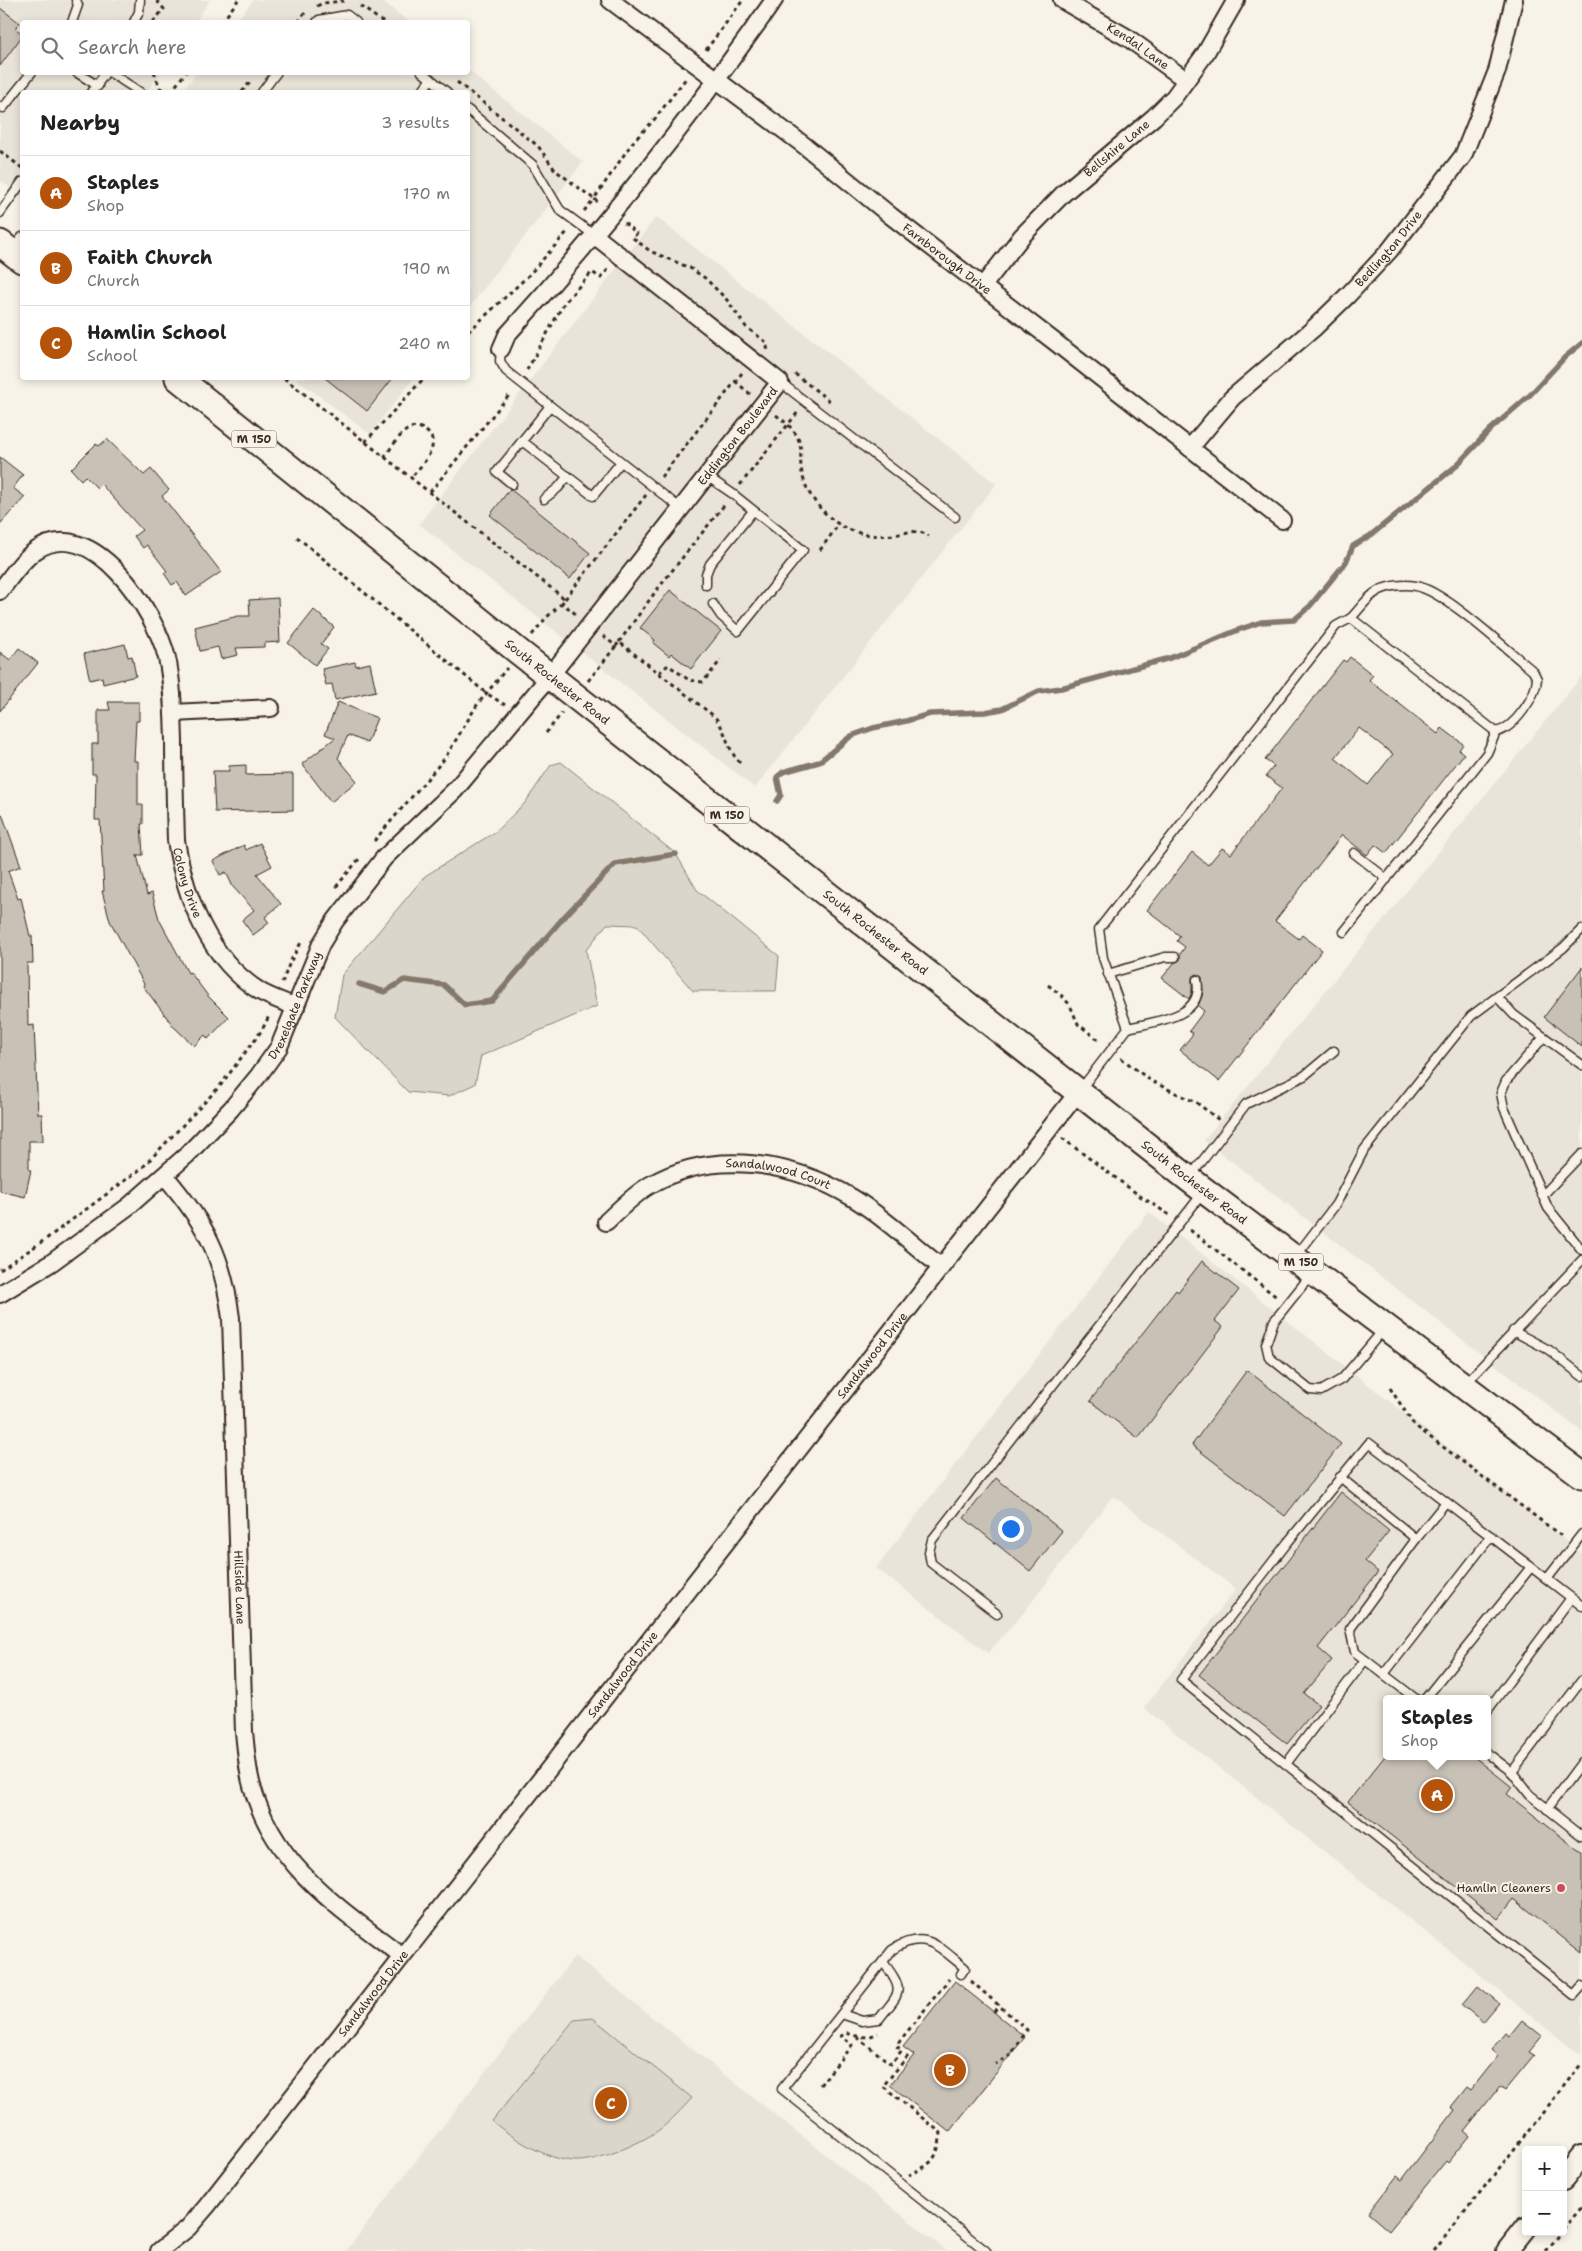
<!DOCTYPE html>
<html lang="en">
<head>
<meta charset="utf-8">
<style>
	:root { --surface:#fff; --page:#f6f6f6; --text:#222; --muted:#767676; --line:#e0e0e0; --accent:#b45309 }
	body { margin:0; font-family:"Shantell Sans",sans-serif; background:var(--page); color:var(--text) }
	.controls { position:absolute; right:15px; bottom:15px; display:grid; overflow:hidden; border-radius:5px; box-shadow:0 2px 8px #0003 }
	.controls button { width:45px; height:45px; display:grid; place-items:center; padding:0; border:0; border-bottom:1px solid var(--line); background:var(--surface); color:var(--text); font:25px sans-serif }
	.you { position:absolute; left:1010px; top:1528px; width:18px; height:18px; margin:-12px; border:4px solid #fff; border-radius:50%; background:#1a73e8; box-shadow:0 0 0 8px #1a73e833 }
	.badge { display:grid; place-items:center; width:32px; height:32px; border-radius:50%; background:var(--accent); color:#fff; font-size:16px; font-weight:700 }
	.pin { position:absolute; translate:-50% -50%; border:2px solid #fff; box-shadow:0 1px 5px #0006 }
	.popup { position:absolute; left:1383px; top:1695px; width:108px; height:65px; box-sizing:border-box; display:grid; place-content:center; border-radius:5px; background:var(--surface); filter:drop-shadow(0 1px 4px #0005); font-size:16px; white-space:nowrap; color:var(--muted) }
	.popup b { font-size:19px; color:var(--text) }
	.popup::after { content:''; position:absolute; left:50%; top:100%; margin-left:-10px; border:10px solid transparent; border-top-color:var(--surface) }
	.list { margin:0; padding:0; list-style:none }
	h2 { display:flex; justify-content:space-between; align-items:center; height:65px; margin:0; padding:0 20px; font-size:21px }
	h2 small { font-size:16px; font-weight:400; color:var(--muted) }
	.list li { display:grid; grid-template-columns:32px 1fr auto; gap:15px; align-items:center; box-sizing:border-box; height:75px; padding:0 20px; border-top:1px solid var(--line) }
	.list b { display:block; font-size:19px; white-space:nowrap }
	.list p { margin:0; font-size:16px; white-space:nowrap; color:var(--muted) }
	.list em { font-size:16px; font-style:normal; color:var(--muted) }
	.icon { flex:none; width:28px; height:28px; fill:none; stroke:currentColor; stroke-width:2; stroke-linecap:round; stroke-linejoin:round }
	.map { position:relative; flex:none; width:1582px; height:2251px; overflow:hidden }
	.search { position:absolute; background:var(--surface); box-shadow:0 2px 8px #0003; left:20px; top:20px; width:450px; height:55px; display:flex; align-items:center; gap:12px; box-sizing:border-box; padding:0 18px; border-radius:5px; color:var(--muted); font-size:19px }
	.panel { position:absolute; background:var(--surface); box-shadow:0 2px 8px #0003; left:20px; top:90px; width:450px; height:290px; border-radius:5px }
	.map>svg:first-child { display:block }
</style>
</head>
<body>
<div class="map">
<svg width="1582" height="2251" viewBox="0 0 1582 2251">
	<rect width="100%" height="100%" fill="#f7f3e8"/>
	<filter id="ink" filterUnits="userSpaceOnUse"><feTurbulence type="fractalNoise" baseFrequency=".02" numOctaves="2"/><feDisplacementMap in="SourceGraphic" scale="10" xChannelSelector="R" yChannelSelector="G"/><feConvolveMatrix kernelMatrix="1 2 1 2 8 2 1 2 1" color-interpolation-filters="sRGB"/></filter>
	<g filter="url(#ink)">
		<!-- built -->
		<g fill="#e9e4d9" fill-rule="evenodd">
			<path d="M0,0H210L195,22H22V72L160,73L146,92H22V197L0,180Z"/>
			<path d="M253,0H381L409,22H236Z"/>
			<path d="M468,70L583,162L468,309V92H181L197,73L468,72Z"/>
			<path d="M656,217L996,484L755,788L419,524Z"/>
			<path d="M295,378H414L370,434Z"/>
			<path d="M1582,676V1432L1204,1140Z"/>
			<path d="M1149,1212L1582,1553V2051L1579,2054L1144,1708L1236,1589L1113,1496L1024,1612L988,1653L876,1568ZM1387,1699H1487V1756H1387Z"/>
			<path d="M575,1956L947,2251H346Z"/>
		</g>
		<!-- green -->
		<g fill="#dbd6cb" stroke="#8b8074">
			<path d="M561,762L676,854L697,890L779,956L776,991H693L637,925L607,924L586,950L597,1006L481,1056L475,1084L449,1096L408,1092L335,1017L342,975L425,876L495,832L525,803L551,765Z"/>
			<path d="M593,2018L692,2098C682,2109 672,2120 659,2130C639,2144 598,2162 574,2161C547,2160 512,2138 492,2121L574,2020Z"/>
		</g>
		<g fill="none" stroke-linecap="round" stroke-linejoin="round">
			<!-- stream -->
			<g stroke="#84786c" stroke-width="5.5">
				<path d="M777,801L781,795L777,777L783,772L819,762L851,736L873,728L906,721L930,714L985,712L1002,709L1039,691L1061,688L1170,658L1238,630L1261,622L1294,620L1310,606L1346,562L1353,546L1371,535L1455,467L1491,429L1530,395L1565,357L1582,343"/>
				<path d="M359,984L385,992L404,980L444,985L465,1005L492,1001L563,918L615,864L676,854"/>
			</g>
		</g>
		<!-- building -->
		<g fill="#c8c1b6" stroke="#3b2a1e" fill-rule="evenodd">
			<path d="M0,8L20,23L15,28L22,34V36L0,66Z"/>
			<path d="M325,378H393L367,411Z"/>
			<path d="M107,439L144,475L151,469L169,490L162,496L221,572L186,596L177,582L172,585L164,573L167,571L147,545L143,548L134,536L142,530L101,484L97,488L85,476L81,480L71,469L96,444L99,446Z"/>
			<path d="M0,457L23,475L13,488L25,497L0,524Z"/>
			<path d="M510,489L590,553L570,579L490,515Z"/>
			<path d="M670,590L721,631L691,669L671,653L669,656L653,643L655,640L640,628Z"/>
			<path d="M278,598L280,642L264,643V647L236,648L238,655L221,659L218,647L200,651L195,627L238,616H250L249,600Z"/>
			<path d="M314,610L334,627L321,644L328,649L315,665L288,643Z"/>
			<path d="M125,644L128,657L132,656L136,676L103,684L102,677L90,680L84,654Z"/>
			<path d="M19,648L38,663L0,711V652L10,660Z"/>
			<path d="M1350,657L1373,675L1369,680L1438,734L1442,728L1463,744L1459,750L1464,754L1386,853L1375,845L1367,855L1342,835L1275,921L1299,939L1302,935L1322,950L1219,1081L1180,1050L1193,1034L1189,1031L1204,1011L1198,1006L1203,993L1202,977L1197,974L1192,977V992L1189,999L1162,978L1174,963L1180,960V954L1185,947L1177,941L1180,936L1147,910L1192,852L1208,865L1222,848L1231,854L1282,788L1266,776L1274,766L1265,760L1343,660L1346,662ZM1359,728L1393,754L1368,785L1335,758Z"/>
			<path d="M355,662L356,666L370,663L376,691L335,700L332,684L326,685L322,669Z"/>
			<path d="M108,702H139V721H136L134,761H138V805H143V824H141L143,855H137L147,895L152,893L159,919L188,973L190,972L208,996L229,1017L208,1039L205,1035L194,1046L174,1027L143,986L144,984L110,921L102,891H104L100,820H95L96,774H92V744H98V710H110Z"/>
			<path d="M338,702L377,718L367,743L348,735L338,758L357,781L331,802L302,764L335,738L325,734Z"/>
			<path d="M246,765V775L293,774V810L215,812L213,771H229V766Z"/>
			<path d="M2,814L21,866L8,871L18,899L21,898L30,936H32L33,963H27L28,1026L34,1025L38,1114H42L43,1141H29V1170H31L25,1197L0,1191V815Z"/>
			<path d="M260,843L272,866L257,874L281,904L265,917L269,923L253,935L242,920L254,910L233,887L226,872L220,875L213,861L244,845L246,850Z"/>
			<path d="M1582,967V1047L1544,1017Z"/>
			<path d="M1202,1261L1239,1290L1215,1321L1223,1327L1138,1438L1090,1401L1176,1290L1178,1292Z"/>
			<path d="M1247,1370L1341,1444L1285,1516L1192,1445Z"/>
			<path d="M996,1478L1062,1531L1030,1571L964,1518Z"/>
			<path d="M1341,1492L1389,1531L1365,1561L1378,1572L1318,1648L1332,1660L1304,1694L1319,1705L1287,1744L1199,1675Z"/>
			<path d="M1385,1756H1473L1512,1787L1507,1794L1582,1853V1953L1514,1899L1498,1919L1348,1802Z"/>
			<path d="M955,1981L1025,2037L949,2132L890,2085L914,2055L903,2047Z"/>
			<path d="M1478,1986L1499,2003L1483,2022L1462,2005Z"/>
			<path d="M1522,2020L1542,2036L1529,2052L1534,2055L1506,2089L1501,2085L1464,2131L1470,2136L1448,2163L1446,2161L1389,2231L1368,2213L1397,2176L1402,2180L1455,2110L1451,2107L1467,2087L1471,2090L1498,2056L1491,2050L1505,2033L1509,2036Z"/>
		</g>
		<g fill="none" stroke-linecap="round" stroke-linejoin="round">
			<!-- service casing -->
			<g stroke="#3b2a1e" stroke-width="11">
				<g id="service">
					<path d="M72,22L78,5L76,0"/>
					<path d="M134,22L139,12L140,0"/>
					<path d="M317,22L319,20L347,15L356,22"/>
					<path d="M76,72L98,86"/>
					<path d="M109,72L140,92"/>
					<path d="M422,72L447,92"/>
					<path d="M92,92L106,72"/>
					<path d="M262,92L277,72"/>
					<path d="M421,92L431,79"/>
					<path d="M0,106L3,108L32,72"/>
					<path d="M468,110L533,165L560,210L594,235"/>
					<path d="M0,213L22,182"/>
					<path d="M14,248L22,237"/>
					<path d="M501,349L500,361L506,371L680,508"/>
					<path d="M780,382L955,517"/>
					<path d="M550,406L522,441L593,496L621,462"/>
					<path d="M705,475L733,494L803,550L738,631L721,616L713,604"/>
					<path d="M512,484L497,472L522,441"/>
					<path d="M544,499L558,488L568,476"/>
					<path d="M706,585V574L710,564L753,511"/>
					<path d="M1351,618C1359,610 1368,596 1378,591C1389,585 1405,584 1416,586C1445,591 1508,651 1533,671L1537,679C1536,696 1515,728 1496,732"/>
					<path d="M1354,853L1387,879"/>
					<path d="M1344,932L1448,802L1487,753L1496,732"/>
					<path d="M1108,974L1165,957H1175"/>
					<path d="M1497,997L1514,1015L1582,1065"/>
					<path d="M1128,1028C1155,1021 1205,1018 1197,980"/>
					<path d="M1544,1037L1506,1081L1501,1093L1504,1108L1548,1208L1582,1250"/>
					<path d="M1080,1090L1128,1028L1103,958L1099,929L1336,626L1351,618L1496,732"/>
					<path d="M1190,1177L1246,1104L1304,1076L1334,1051"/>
					<path d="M1543,1195L1582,1154"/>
					<path d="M1297,1255L1336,1204L1364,1150L1471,1016L1563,948L1582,929"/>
					<path d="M1310,1276L1274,1321L1266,1344L1269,1357L1310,1390L1321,1391L1342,1379L1384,1329"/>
					<path d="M1513,1331L1549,1350L1582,1376"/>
					<path d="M1465,1384L1582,1260"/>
					<path d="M1340,1477L1416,1539L1350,1629L1355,1652L1416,1699"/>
					<path d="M1416,1539L1446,1502"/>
					<path d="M1547,1579L1582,1534"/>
					<path d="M1582,1606L1369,1443L1288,1542L1181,1680L1574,1995L1582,1986"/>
					<path d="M997,1614L931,1563L929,1552L932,1540L1202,1194"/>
					<path d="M1384,1674L1491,1536"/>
					<path d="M1425,1699L1531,1567"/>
					<path d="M1487,1711L1571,1598"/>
					<path d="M1487,1753L1512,1772L1530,1795L1582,1836"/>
					<path d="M1286,1764L1365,1660"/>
					<path d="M1512,1772L1582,1680"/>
					<path d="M1547,1809L1582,1762"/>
					<path d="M961,1974L965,1968C939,1947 925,1928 892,1950L782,2089L986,2251"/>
					<path d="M842,2014L862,2021L879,2019C900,1992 906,1992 883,1962"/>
				</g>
			</g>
			<!-- minor casing -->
			<g stroke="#3b2a1e" stroke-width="20">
				<g id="minor">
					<path id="s1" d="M610,0L805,146L891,216L1055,342L1282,520"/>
					<path id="s2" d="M1062,0L1128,38L1186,80"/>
					<path id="s3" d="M982,287L1022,236L1064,193L1154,117L1174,97L1205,54L1236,0"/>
					<path d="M501,349L507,335C603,229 692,117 774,0"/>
					<path id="s4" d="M1190,448L1232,398L1313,329L1348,295L1389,251L1463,156L1497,71L1514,0"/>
					<path id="s5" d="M0,591C11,577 21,561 35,551C92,511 156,613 167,658C173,685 173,714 174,741C174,774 175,807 176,840C185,898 209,960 261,992C272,998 284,1002 296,1007"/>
					<path d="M173,713L271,708"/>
					<path id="s6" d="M165,1176C205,1223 223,1255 231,1318L244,1732C246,1750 247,1769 252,1786C274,1866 338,1907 401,1955"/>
					<path id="s7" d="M606,1222C620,1209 633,1195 650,1185C713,1148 793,1162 853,1198C884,1217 912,1244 941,1267"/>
					<path id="s8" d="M0,1294L51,1263L129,1206L187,1155L231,1109L259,1075L279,1047L321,944L335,921L384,858L455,790L550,676L780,382L594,235"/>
					<path id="s9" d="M159,2251L188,2228L207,2206L1079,1091"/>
				</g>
			</g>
			<!-- tertiary casing -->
			<g stroke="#3b2a1e" stroke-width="24">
				<g id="tertiary">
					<path d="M1563,2180L1582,2156"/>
					<path d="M1507,2251L1526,2227"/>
				</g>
			</g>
			<!-- primary casing -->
			<g stroke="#3b2a1e" stroke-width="29">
				<g id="primary">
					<path d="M0,243L22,260"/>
					<path id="s10" d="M178,378L519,652L1189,1179L1582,1475"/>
				</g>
			</g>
			<!-- path -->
			<g stroke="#3b2a1e" stroke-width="3" stroke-dasharray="4 4" stroke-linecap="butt">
				<path d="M317,6L323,3L344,1"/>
				<path d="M360,6L383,22"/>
				<path d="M153,22L164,9L156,0"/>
				<path d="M222,22L238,0"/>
				<path d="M298,22L305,13"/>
				<path d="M706,50L743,0"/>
				<path d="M154,72L160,88L166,92"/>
				<path d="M457,82L538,146L555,170L594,199L632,143L653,121L687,77"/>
				<path d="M171,92L186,72"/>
				<path d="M242,92L251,81"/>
				<path d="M0,151L22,168"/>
				<path d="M584,211L594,199L600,203"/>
				<path d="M624,223L637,233L632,239"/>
				<path d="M633,238L650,251L690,268L705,278L727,300L746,327L766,342L768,351"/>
				<path d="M468,332L529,275L567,232"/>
				<path d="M527,370L564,303L592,272L601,278L610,267"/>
				<path d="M795,374L832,403"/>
				<path d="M284,378L565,599L562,603L577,615"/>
				<path d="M735,381L750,394"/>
				<path d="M776,415C785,422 795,429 799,441C802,448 800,459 801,467C804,491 818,509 837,523C853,534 874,537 893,535C907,533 916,528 929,536"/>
				<path d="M365,442L424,378"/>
				<path d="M384,457C391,449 401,431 411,428C416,426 423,428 426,431C444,445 420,466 411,478"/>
				<path d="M661,477L742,373"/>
				<path d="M740,485L798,412"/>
				<path d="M430,492L511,393"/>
				<path d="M297,537L486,693L505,705"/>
				<path d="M820,550L839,524"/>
				<path d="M565,599L646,495"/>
				<path d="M532,635L545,619L562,603"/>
				<path d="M603,636L616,646L619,642L715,717C728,733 726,749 741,764"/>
				<path d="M619,642L656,591L725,504"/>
				<path d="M659,673L668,665L689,680L703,682L721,660"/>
				<path d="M588,681L616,646"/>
				<path d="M546,733L562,713"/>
				<path d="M374,841L445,758L477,705L507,668"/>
				<path d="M336,887L359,859"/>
				<path d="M282,983L290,962L302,941"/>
				<path d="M1048,985L1062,996L1070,1005L1078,1024L1101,1042"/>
				<path d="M1121,1058L1151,1081L1197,1103L1219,1120"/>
				<path d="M1062,1138L1140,1196L1171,1216"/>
				<path d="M1190,1230L1278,1298"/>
				<path d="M0,1270L46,1239L142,1168L220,1086L262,1030L270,1014"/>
				<path d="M1390,1388L1414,1425L1564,1538"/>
				<path d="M971,1981L1027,2030L1010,2056L996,2064"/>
				<path d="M994,2012L999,2004"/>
				<path d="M857,2037L891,2064L902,2050L896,2046L949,1979"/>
				<path d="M908,2056L883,2086L941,2133C937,2159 934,2163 909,2175"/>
				<path d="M820,2085L852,2045L841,2036L847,2033C857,2037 868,2039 878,2033"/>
				<path d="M1563,2229L1582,2207"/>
				<path d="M1434,2251L1582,2063"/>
				<path d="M1545,2251L1561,2232"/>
			</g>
			<!-- service -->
			<use href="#service" stroke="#f7f3e8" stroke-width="8"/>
			<!-- minor -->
			<use href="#minor" stroke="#f7f3e8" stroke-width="16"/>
			<!-- tertiary -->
			<use href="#tertiary" stroke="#f7f3e8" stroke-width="20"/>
			<!-- primary -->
			<use href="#primary" stroke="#f7f3e8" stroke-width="25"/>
		</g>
	</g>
	<!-- markers -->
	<circle fill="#d1495b" stroke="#f7f3e8" stroke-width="2" cx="1561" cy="1888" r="5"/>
	<g text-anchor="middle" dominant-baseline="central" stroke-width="4" stroke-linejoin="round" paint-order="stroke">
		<!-- shield labels -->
		<g fill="#f7f3e8" stroke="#73665b" stroke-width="1">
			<rect x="231.5" y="430.5" width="45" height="17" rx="4"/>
			<rect x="704.5" y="806.5" width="45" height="17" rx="4"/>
			<rect x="1278.5" y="1253.5" width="45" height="17" rx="4"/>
		</g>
		<g font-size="11" font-weight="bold" fill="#3b2a1e">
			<text x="254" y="439">M 150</text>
			<text x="727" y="815">M 150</text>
			<text x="1301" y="1262">M 150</text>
		</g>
		<!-- street labels -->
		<g font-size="12" fill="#3b2a1e" stroke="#f7f3e8">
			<text stroke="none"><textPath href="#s2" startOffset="89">Kendal Lane</textPath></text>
			<text stroke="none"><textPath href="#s3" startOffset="194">Bellshire Lane</textPath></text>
			<text stroke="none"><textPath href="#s4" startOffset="282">Bedlington Drive</textPath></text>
			<text stroke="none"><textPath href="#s1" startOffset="425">Farnborough Drive</textPath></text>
			<text stroke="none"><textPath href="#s8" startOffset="1145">Eddington Boulevard</textPath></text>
			<text stroke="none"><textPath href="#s10" startOffset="486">South Rochester Road</textPath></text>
			<text stroke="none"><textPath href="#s5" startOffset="474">Colony Drive</textPath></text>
			<text stroke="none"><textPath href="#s10" startOffset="891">South Rochester Road</textPath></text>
			<text stroke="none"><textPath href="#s8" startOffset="420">Drexelgate Parkway</textPath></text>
			<text stroke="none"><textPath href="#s7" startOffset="191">Sandalwood Court</textPath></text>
			<text stroke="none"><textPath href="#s10" startOffset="1296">South Rochester Road</textPath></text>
			<text stroke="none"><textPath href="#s9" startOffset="1146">Sandalwood Drive</textPath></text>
			<text stroke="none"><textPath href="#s6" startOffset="429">Hillside Lane</textPath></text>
			<text stroke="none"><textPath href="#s9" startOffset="741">Sandalwood Drive</textPath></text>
			<text stroke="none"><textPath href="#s9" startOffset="336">Sandalwood Drive</textPath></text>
		</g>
		<!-- poi labels -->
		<g font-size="12" fill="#3b2a1e" stroke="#f7f3e8" text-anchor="end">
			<text x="1551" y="1888">Hamlin Cleaners</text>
		</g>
	</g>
</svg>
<div class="controls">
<button>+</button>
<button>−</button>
</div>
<div class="you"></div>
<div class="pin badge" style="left:1437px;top:1795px">A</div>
<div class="popup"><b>Staples</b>Shop</div>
<div class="pin badge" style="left:950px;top:2070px">B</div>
<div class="pin badge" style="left:611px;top:2103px">C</div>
<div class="search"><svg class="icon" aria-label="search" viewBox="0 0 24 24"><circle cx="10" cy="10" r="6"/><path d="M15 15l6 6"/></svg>Search here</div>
<section class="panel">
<h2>Nearby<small>3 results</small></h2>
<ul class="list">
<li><span class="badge">A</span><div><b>Staples</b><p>Shop</p></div><em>170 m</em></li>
<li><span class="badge">B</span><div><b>Faith Church</b><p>Church</p></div><em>190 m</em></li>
<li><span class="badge">C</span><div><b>Hamlin School</b><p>School</p></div><em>240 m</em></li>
</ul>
</section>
</div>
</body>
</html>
